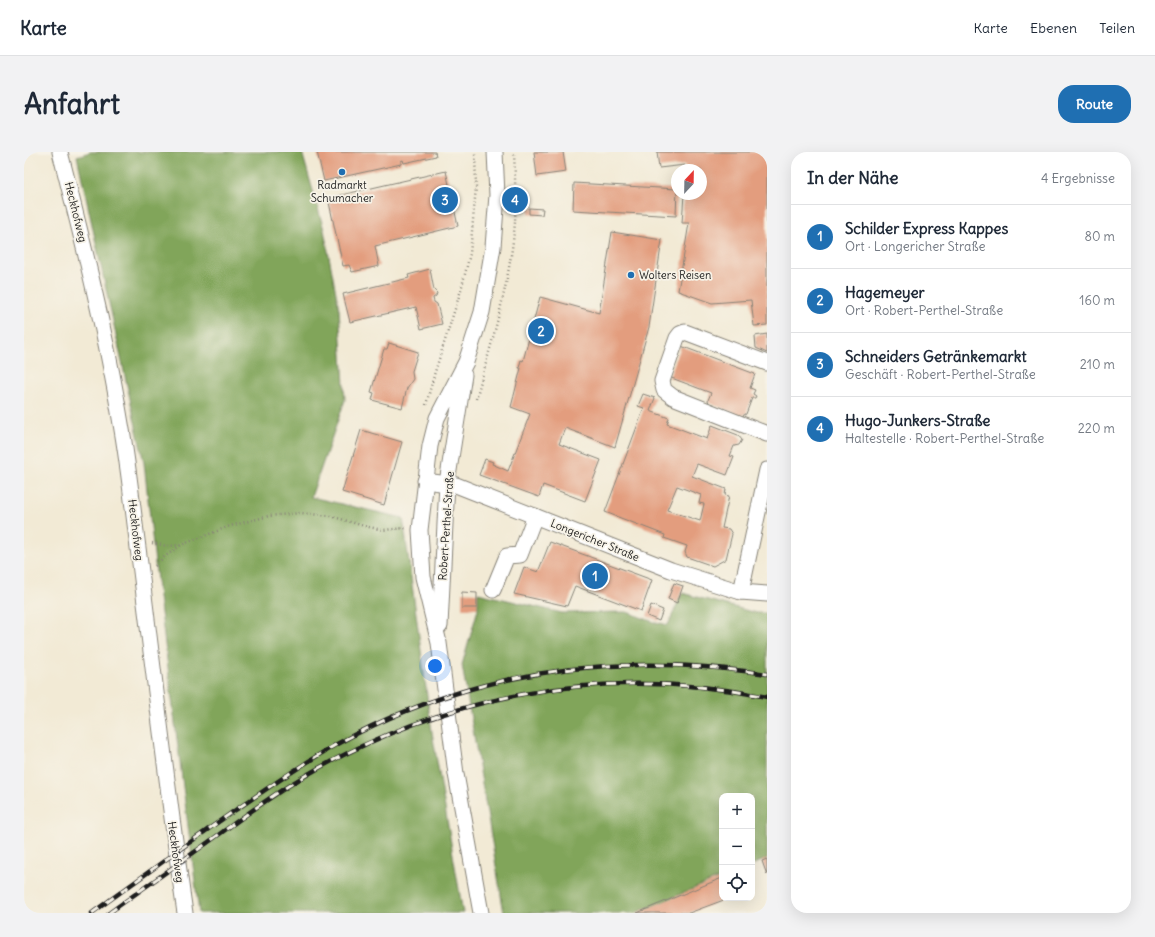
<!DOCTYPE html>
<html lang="de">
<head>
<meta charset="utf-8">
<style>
	:root { --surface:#fff; --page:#f2f2f3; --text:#1f2937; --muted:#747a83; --line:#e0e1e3; --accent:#1f6fb2 }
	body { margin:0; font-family:Delius,sans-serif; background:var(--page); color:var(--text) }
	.controls { position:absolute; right:12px; bottom:12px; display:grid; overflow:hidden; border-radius:8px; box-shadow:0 4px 16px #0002 }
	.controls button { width:36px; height:36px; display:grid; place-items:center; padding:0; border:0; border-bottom:1px solid var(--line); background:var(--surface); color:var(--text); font:20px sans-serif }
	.compass { position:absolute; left:647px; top:12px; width:36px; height:36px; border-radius:50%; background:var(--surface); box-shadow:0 4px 16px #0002; rotate:22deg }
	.you { position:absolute; left:411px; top:514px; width:14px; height:14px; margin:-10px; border:3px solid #fff; border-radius:50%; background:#1a73e8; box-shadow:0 0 0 6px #1a73e833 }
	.badge { display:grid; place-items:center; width:26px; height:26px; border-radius:50%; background:var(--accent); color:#fff; font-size:13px; font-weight:700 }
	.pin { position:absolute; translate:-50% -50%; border:2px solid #fff; box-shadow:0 1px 4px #0006 }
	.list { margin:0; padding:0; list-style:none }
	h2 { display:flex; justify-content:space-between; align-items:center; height:52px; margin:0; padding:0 16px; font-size:17px }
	h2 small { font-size:13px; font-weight:400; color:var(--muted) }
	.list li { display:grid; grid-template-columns:26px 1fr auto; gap:12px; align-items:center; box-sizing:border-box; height:64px; padding:0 16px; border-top:1px solid var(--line) }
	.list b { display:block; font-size:15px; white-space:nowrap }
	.list p { margin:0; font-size:13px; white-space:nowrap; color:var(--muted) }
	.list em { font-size:13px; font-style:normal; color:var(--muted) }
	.icon { flex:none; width:22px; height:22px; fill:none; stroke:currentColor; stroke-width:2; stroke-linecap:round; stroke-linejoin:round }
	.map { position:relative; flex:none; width:743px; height:761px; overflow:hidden; border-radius:16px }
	header { display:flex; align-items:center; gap:24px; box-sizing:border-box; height:56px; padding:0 20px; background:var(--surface); border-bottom:1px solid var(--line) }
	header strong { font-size:19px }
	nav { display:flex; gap:22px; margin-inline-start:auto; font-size:14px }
	.intro { display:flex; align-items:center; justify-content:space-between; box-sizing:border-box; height:96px; padding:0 24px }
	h1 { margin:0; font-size:28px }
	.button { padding:10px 18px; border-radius:16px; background:var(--accent); color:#fff; font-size:14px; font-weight:700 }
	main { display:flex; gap:24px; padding:0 24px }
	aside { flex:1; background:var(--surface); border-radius:16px; box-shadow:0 4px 16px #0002 }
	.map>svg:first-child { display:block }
</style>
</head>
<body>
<header>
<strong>Karte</strong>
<nav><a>Karte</a><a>Ebenen</a><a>Teilen</a></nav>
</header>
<div class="intro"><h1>Anfahrt</h1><a class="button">Route</a></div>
<main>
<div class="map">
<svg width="743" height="761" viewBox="0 0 743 761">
	<rect width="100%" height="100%" fill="#f7f3e8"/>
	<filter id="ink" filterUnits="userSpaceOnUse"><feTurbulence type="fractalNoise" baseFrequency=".025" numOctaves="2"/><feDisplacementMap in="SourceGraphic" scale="8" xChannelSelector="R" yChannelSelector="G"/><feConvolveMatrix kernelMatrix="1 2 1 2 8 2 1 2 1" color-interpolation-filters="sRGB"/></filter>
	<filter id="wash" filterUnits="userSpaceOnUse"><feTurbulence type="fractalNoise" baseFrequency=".012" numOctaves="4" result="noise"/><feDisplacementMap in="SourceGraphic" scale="16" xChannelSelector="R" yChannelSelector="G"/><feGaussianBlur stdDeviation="0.9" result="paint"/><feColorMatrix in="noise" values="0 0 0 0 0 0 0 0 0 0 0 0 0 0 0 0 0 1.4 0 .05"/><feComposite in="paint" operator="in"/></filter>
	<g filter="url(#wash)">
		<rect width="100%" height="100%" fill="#f2ead5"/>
		<!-- forest -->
		<g fill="#81a55a" stroke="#4e603b">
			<path d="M67,0H278L300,78L315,157L321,248L287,345L379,366L408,580L439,761H175L133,429L120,311L53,4Z"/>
			<path d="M454,441L538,461L603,460L635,472L636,471L644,473L658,441L732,461H743V707L728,713V644H698V725L611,761H480L438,513L454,457Z"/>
		</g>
		<g id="blocks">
			<!-- building -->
			<g fill="#e39d7e" fill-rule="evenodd">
				<path d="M293,0H411L412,4L380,11L379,8L377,9V12L300,29Z"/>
				<path d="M510,0H539L542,20L513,24Z"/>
				<path d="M633,0H743V173L730,174L727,148L688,151L654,139L665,71H658L660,42H677V18H661V13L635,16Z"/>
				<path d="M422,19L434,74L351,94L355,114L328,120L325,113L319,114L304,46Z"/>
				<path d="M550,31L653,37L652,64L549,58Z"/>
				<path d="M505,56L519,57L518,63L505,62Z"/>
				<path d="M588,80L638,88L625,175L591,295L541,276L535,292L577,308L561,349L519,333L515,345L455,323L461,307L469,310L468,312L484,319L506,262L487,255L497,216H495L497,208L499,209L516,145L575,161Z"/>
				<path d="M406,117L410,138L413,141L412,144L409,146L410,150L413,152L418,172L397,177L392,155L326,170L319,142L385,126L384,123Z"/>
				<path d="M743,182V201L732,196L731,184Z"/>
				<path d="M365,191L394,200L388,219L389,227L383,236L378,256L348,248L350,241L347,240L360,197H363Z"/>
				<path d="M657,194L731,222L726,236L731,238L729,242L732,244L731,246H728L722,262L718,264L685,251L684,248L687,241L645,225Z"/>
				<path d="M619,242L631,246L626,259L645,266L643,272L683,287L688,273L714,283L718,288L715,293L710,294L706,304L710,305L703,323L673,312L668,324L702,337L701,343L705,344L698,376L705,377L708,382L702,407L689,414L663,405L661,400L663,394L640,386L641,383L581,360L620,256L614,254ZM653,334L677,343L675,351L680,352L676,369L643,358Z"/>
				<path d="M337,278L378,290L360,353L318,340Z"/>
				<path d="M526,390L628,428L617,459L551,434L543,454L490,442L500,415L514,420Z"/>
				<path d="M650,431L659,434L653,451L644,447Z"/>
				<path d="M438,440L453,441V456H438Z"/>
				<path d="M627,453L639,458L635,469L623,464Z"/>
				<path d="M743,707V723L738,709Z"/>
				<path d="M698,726V746H705L665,761H613Z"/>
			</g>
		</g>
	</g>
	<g filter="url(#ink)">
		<use href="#blocks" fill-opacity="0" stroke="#878378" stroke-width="1"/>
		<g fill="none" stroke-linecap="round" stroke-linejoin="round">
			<!-- minor casing -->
			<g stroke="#878378" stroke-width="17">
				<g id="minor">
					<path d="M36,0C59,90 82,181 97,272C104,311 108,349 113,388C129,512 143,637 161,761"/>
					<path d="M743,211L661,180L656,182L653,186L638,229L640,238L649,245L743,282"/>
					<path d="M401,329L432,333L647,418L717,440L743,442"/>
					<path d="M469,438L483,404L496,403L511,364"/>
					<path d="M717,440L743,318"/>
					<path d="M416,474L423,331L440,223"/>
					<path d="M457,761L432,622L415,491L399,425L396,378L406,294L413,266L442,210L458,160L469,95L473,43L471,0"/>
				</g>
			</g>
			<!-- path -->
			<g stroke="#878378" stroke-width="2.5" stroke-dasharray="1 3" stroke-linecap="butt">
				<path d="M452,247C468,189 486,131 491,70C492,47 491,23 490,0"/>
				<path d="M402,253L410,223L437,138L446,102L452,35L451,0"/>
				<path d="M128,391L143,394L156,393"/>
				<path d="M131,414L139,406L157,393L206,374L245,364L276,361L307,364L340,374L359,378L382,376"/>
			</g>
			<!-- minor -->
			<use href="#minor" stroke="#fff" stroke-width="15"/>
			<!-- rail casing -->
			<g stroke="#1c1c1c" stroke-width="4.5">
				<g id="rail">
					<path d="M68,761C115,727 163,692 210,659C244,636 278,612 313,592C405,541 509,514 613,513C656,512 700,516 743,522"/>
					<path d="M85,761C122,734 160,708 197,681C222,663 247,644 274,628C418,542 578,512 743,545"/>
				</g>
			</g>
			<!-- rail -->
			<use href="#rail" stroke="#f7f3e8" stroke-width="3" stroke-dasharray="9" stroke-linecap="butt"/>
		</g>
	</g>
	<!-- markers -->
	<g fill="#1f6fb2" stroke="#f7f3e8" stroke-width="1.5">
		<circle cx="318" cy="20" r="4"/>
		<circle cx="607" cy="123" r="4"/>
	</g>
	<g text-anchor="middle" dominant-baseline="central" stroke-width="3.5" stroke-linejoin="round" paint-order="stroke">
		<!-- poi labels -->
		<g font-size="11" fill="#1c1c1c" stroke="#f7f3e8">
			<text x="318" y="33">Radmarkt<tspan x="318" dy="13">Schumacher</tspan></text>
			<text x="615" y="123" text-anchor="start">Wolters Reisen</text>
		</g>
		<!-- street labels -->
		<g font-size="11" fill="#1c1c1c" stroke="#f7f3e8">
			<text transform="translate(52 60) rotate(76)">Heckhofweg</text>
			<text transform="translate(422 374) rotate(-86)">Robert-Perthel-Straße</text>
			<text transform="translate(112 378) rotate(83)">Heckhofweg</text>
			<text transform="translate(571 388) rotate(22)">Longericher Straße</text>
			<text transform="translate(152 700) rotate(82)">Heckhofweg</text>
		</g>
	</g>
</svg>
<div class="controls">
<button>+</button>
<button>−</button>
<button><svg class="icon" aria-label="locate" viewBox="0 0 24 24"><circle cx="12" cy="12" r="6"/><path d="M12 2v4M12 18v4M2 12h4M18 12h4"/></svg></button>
</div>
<svg class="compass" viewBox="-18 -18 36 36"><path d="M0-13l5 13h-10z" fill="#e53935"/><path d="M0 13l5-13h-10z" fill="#747a83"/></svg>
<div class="you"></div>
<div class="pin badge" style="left:571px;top:424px">1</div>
<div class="pin badge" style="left:517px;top:179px">2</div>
<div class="pin badge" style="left:421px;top:48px">3</div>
<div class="pin badge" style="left:491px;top:48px">4</div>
</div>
<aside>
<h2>In der Nähe<small>4 Ergebnisse</small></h2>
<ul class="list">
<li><span class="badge">1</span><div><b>Schilder Express Kappes</b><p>Ort · Longericher Straße</p></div><em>80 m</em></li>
<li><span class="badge">2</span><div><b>Hagemeyer</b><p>Ort · Robert-Perthel-Straße</p></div><em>160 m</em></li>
<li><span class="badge">3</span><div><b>Schneiders Getränkemarkt</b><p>Geschäft · Robert-Perthel-Straße</p></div><em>210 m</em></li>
<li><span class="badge">4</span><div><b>Hugo-Junkers-Straße</b><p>Haltestelle · Robert-Perthel-Straße</p></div><em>220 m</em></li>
</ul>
</aside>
</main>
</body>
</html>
